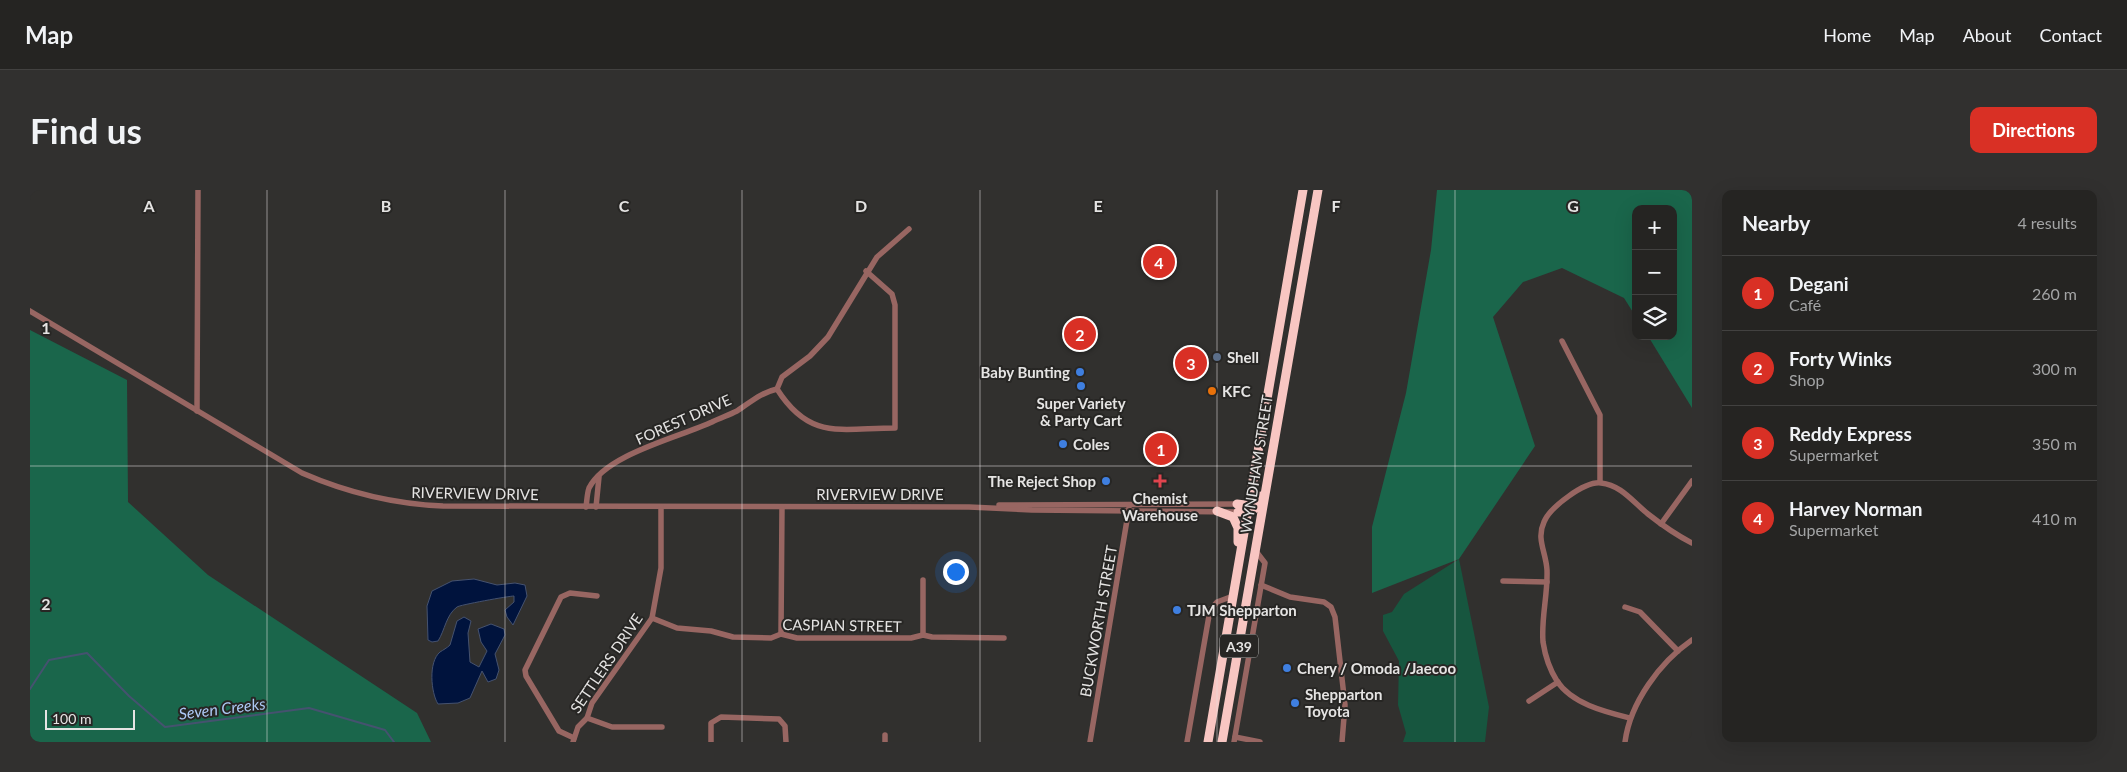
<!DOCTYPE html>
<html lang="en">
<head>
<meta charset="utf-8">
<style>
	:root { --surface:#252422; --page:#31302f; --text:#f1f3f6; --muted:#a3a4a5; --line:#424140; --accent:#d93025 }
	body { margin:0; font-family:Lato,sans-serif; background:var(--page); color:var(--text) }
	.controls { position:absolute; right:15px; top:15px; display:grid; overflow:hidden; border-radius:10px; box-shadow:0 5px 20px #0002 }
	.controls button { width:45px; height:45px; display:grid; place-items:center; padding:0; border:0; border-bottom:1px solid var(--line); background:var(--surface); color:var(--text); font:25px sans-serif }
	.scale { position:absolute; left:15px; bottom:12px; width:90px; box-sizing:border-box; padding-left:5px; border:2px solid #e5e4e3; border-top:0; font-size:14px; line-height:18px; white-space:nowrap; color:#e5e4e3; -webkit-text-stroke:4px #272624; paint-order:stroke }
	.you { position:absolute; left:925px; top:381px; width:18px; height:18px; margin:-12px; border:4px solid #fff; border-radius:50%; background:#1a73e8; box-shadow:0 0 0 8px #1a73e833 }
	.badge { display:grid; place-items:center; width:32px; height:32px; border-radius:50%; background:var(--accent); color:#fff; font-size:16px; font-weight:700 }
	.pin { position:absolute; translate:-50% -50%; border:2px solid #fff; box-shadow:0 1px 5px #0006 }
	.list { margin:0; padding:0; list-style:none }
	h2 { display:flex; justify-content:space-between; align-items:center; height:65px; margin:0; padding:0 20px; font-size:21px }
	h2 small { font-size:16px; font-weight:400; color:var(--muted) }
	.list li { display:grid; grid-template-columns:32px 1fr auto; gap:15px; align-items:center; box-sizing:border-box; height:75px; padding:0 20px; border-top:1px solid var(--line) }
	.list b { display:block; font-size:19px; white-space:nowrap }
	.list p { margin:0; font-size:16px; white-space:nowrap; color:var(--muted) }
	.list em { font-size:16px; font-style:normal; color:var(--muted) }
	.icon { flex:none; width:28px; height:28px; fill:none; stroke:currentColor; stroke-width:2; stroke-linecap:round; stroke-linejoin:round }
	.map { position:relative; flex:none; width:1662px; height:552px; overflow:hidden; border-radius:10px }
	header { display:flex; align-items:center; gap:30px; box-sizing:border-box; height:70px; padding:0 25px; background:var(--surface); border-bottom:1px solid var(--line) }
	header strong { font-size:24px }
	nav { display:flex; gap:28px; margin-inline-start:auto; font-size:18px }
	.intro { display:flex; align-items:center; justify-content:space-between; box-sizing:border-box; height:120px; padding:0 30px }
	h1 { margin:0; font-size:35px }
	.button { padding:12px 22px; border-radius:10px; background:var(--accent); color:#fff; font-size:18px; font-weight:700 }
	main { display:flex; gap:30px; padding:0 30px }
	aside { flex:1; background:var(--surface); border-radius:10px; box-shadow:0 5px 20px #0002 }
	.map>svg:first-child { display:block }
</style>
</head>
<body>
<header>
<strong>Map</strong>
<nav><a>Home</a><a>Map</a><a>About</a><a>Contact</a></nav>
</header>
<div class="intro"><h1>Find us</h1><a class="button">Directions</a></div>
<main>
<div class="map">
<svg width="1662" height="552" viewBox="0 0 1662 552">
	<rect width="100%" height="100%" fill="#31302e"/>
	<!-- green -->
	<path fill="#17563f" d="M1429,369L1459,517L1455,552H1373L1376,543L1368,515L1369,471L1353,441V425L1362,422L1374,404Z"/>
	<!-- forest -->
	<g fill="#1a664b">
		<path d="M1407,0H1662V218L1618,146H1643V19H1606V127L1594,108L1532,78L1493,92L1463,127L1505,256L1429,369L1342,403V337L1376,203L1401,60Z"/>
		<path d="M0,140L97,190L98,312L178,385L387,523L401,552H0Z"/>
	</g>
	<!-- water -->
	<g fill="#00133d" stroke="#45526f">
		<path d="M444,389L467,395L485,393L495,395L497,406L483,435L477,427L475,420L484,412V406C479,406 429,415 427,417C416,425 415,440 408,451L402,452L398,450L397,416L402,401L422,391Z"/>
		<path d="M434,427L441,431L438,443L440,472L449,477L457,461L451,452L448,439L461,434L474,439L475,445L465,464L469,480L466,489L458,492L452,481L440,508L428,513L408,514C401,503 398,472 410,462C413,460 417,458 420,455L427,431Z"/>
	</g>
	<g fill="none" stroke-linecap="round" stroke-linejoin="round">
		<!-- stream -->
		<path stroke="#45526f" stroke-width="2" d="M0,499L19,470L57,463L99,506L135,537L279,518L355,540L364,552"/>
		<!-- minor -->
		<g stroke="#986662" stroke-width="5.5">
			<path d="M0,121L272,283C318,303 363,314 413,316L939,317L1002,320L1208,322"/>
			<path d="M1532,151L1570,225V292"/>
			<path d="M747,199C780,251 811,238 865,238V115L862,104L836,81"/>
			<path d="M167,221L168,0"/>
			<path d="M969,315L1207,314"/>
			<path d="M556,317C557,310 557,304 559,298C576,264 650,247 682,232C690,228 699,225 707,221C721,212 730,203 747,199L752,187L780,166L798,147L847,67L879,39"/>
			<path d="M566,317L569,287"/>
			<path d="M1631,334L1662,291"/>
			<path d="M1473,391L1517,392"/>
			<path d="M1231,395L1260,407L1294,412L1301,417L1305,427L1315,515L1312,552"/>
			<path d="M1595,417L1610,422L1648,461"/>
			<path d="M622,428L647,438L681,441L703,447L741,448L751,444L767,448H881L893,445L902,447L974,448"/>
			<path d="M751,444L752,317"/>
			<path d="M893,445V390"/>
			<path d="M1499,511L1528,492"/>
			<path d="M557,528L582,537H632"/>
			<path d="M1600,528C1576,522 1542,514 1527,491C1520,480 1515,465 1513,452C1511,428 1518,404 1517,380C1516,362 1506,349 1514,332C1520,317 1555,291 1571,293C1591,295 1603,312 1618,324C1632,335 1646,345 1662,353"/>
			<path d="M855,545V552"/>
			<path d="M1205,547L1230,552"/>
			<path d="M544,548L529,541L496,486L495,480L531,407L540,403L567,406"/>
			<path d="M543,552L548,537L557,528L562,513L622,428L631,378V317"/>
			<path d="M681,552V533L691,527L749,529L755,536L756,552"/>
			<path d="M1060,552L1099,318"/>
			<path d="M1157,552L1180,420L1187,412L1203,406"/>
			<path d="M1204,552L1235,373L1225,360"/>
			<path d="M1595,552C1600,513 1630,472 1662,450"/>
		</g>
		<!-- highway -->
		<g stroke="#f8c6c2" stroke-width="9">
			<path d="M1207,314L1223,316"/>
			<path d="M1187,321L1203,327L1208,338V352"/>
			<path d="M1208,322H1218L1226,318L1230,306"/>
			<path d="M1178,552L1273,0"/>
			<path d="M1192,552L1288,0"/>
		</g>
	</g>
	<!-- grid -->
	<path fill="none" stroke="#e5e4e3" stroke-width="1" stroke-opacity="0.55" d="M237,0V552M475,0V552M712,0V552M950,0V552M1187,0V552M1425,0V552M0,276H1662"/>
	<!-- markers -->
	<circle fill="#5c6f8a" stroke="#272624" stroke-width="2" cx="1187" cy="167" r="5"/>
	<g fill="#3f7fe0" stroke="#272624" stroke-width="2">
		<circle cx="1050" cy="182" r="5"/>
		<circle cx="1051" cy="196" r="5"/>
		<circle cx="1033" cy="254" r="5"/>
		<circle cx="1076" cy="291" r="5"/>
		<circle cx="1147" cy="420" r="5"/>
		<circle cx="1257" cy="478" r="5"/>
		<circle cx="1265" cy="513" r="5"/>
	</g>
	<circle fill="#e8710a" stroke="#272624" stroke-width="2" cx="1182" cy="201" r="5"/>
	<path fill="#e0444e" stroke="#272624" stroke-width="2" d="M1127.5 283.5h5v5h5v5h-5v5h-5v-5h-5v-5h5z"/>
	<g text-anchor="middle" dominant-baseline="central" stroke-width="4" stroke-linejoin="round" paint-order="stroke">
		<!-- shield labels -->
		<rect fill="#272624" stroke="#acabaa" stroke-width="1" x="1190" y="444.5" width="38" height="23" rx="4"/>
		<g font-size="14" font-weight="bold" fill="#e5e4e3">
			<text x="1209" y="456">A39</text>
		</g>
		<!-- poi labels -->
		<g font-size="15" font-weight="bold" fill="#e5e4e3" stroke="#272624" text-anchor="start">
			<text x="1197" y="167">Shell</text>
			<text x="1040" y="182" text-anchor="end">Baby Bunting</text>
			<text x="1192" y="201">KFC</text>
			<text x="1051" y="213" text-anchor="middle">Super Variety<tspan x="1051" dy="17">&amp; Party Cart</tspan></text>
			<text x="1043" y="254">Coles</text>
			<text x="1066" y="291" text-anchor="end">The Reject Shop</text>
			<text x="1130" y="308" text-anchor="middle">Chemist<tspan x="1130" dy="17">Warehouse</tspan></text>
			<text x="1157" y="420">TJM Shepparton</text>
			<text x="1267" y="478">Chery / Omoda /Jaecoo</text>
			<text x="1275" y="504">Shepparton<tspan x="1275" dy="17">Toyota</tspan></text>
		</g>
		<!-- street labels -->
		<g font-size="15" fill="#e5e4e3" stroke="#272624">
			<text transform="translate(653 229) rotate(-24)">FOREST DRIVE</text>
			<text transform="translate(1226 274) rotate(-81)">WYNDHAM STREET</text>
			<text transform="translate(445 303) rotate(1)">RIVERVIEW DRIVE</text>
			<text x="850" y="304">RIVERVIEW DRIVE</text>
			<text transform="translate(1068 431) rotate(-80)">BUCKWORTH STREET</text>
			<text transform="translate(812 435) rotate(1)">CASPIAN STREET</text>
			<text transform="translate(576 473) rotate(-56)">SETTLERS DRIVE</text>
		</g>
		<!-- water labels -->
		<g font-size="16" font-style="italic" fill="#adc8f4" stroke="#272624">
			<text transform="translate(192 518) rotate(-7)">Seven Creeks</text>
		</g>
	</g>
	<g font-size="16" text-anchor="middle" font-weight="bold" fill="#e5e4e3" stroke="#272624" stroke-width="4" stroke-linejoin="round" paint-order="stroke">
		<text x="119" y="22">A</text>
		<text x="356" y="22">B</text>
		<text x="594" y="22">C</text>
		<text x="831" y="22">D</text>
		<text x="1068" y="22">E</text>
		<text x="1306" y="22">F</text>
		<text x="1543" y="22">G</text>
		<text x="16" y="144">1</text>
		<text x="16" y="420">2</text>
	</g>
</svg>
<div class="controls">
<button>+</button>
<button>−</button>
<button><svg class="icon" aria-label="layers" viewBox="0 0 24 24"><path d="M12 4l9 5-9 5-9-5zM3 14l9 5 9-5"/></svg></button>
</div>
<div class="scale">100 m</div>
<div class="you"></div>
<div class="pin badge" style="left:1131px;top:259px">1</div>
<div class="pin badge" style="left:1050px;top:144px">2</div>
<div class="pin badge" style="left:1161px;top:173px">3</div>
<div class="pin badge" style="left:1129px;top:72px">4</div>
</div>
<aside>
<h2>Nearby<small>4 results</small></h2>
<ul class="list">
<li><span class="badge">1</span><div><b>Degani</b><p>Café</p></div><em>260 m</em></li>
<li><span class="badge">2</span><div><b>Forty Winks</b><p>Shop</p></div><em>300 m</em></li>
<li><span class="badge">3</span><div><b>Reddy Express</b><p>Supermarket</p></div><em>350 m</em></li>
<li><span class="badge">4</span><div><b>Harvey Norman</b><p>Supermarket</p></div><em>410 m</em></li>
</ul>
</aside>
</main>
</body>
</html>
